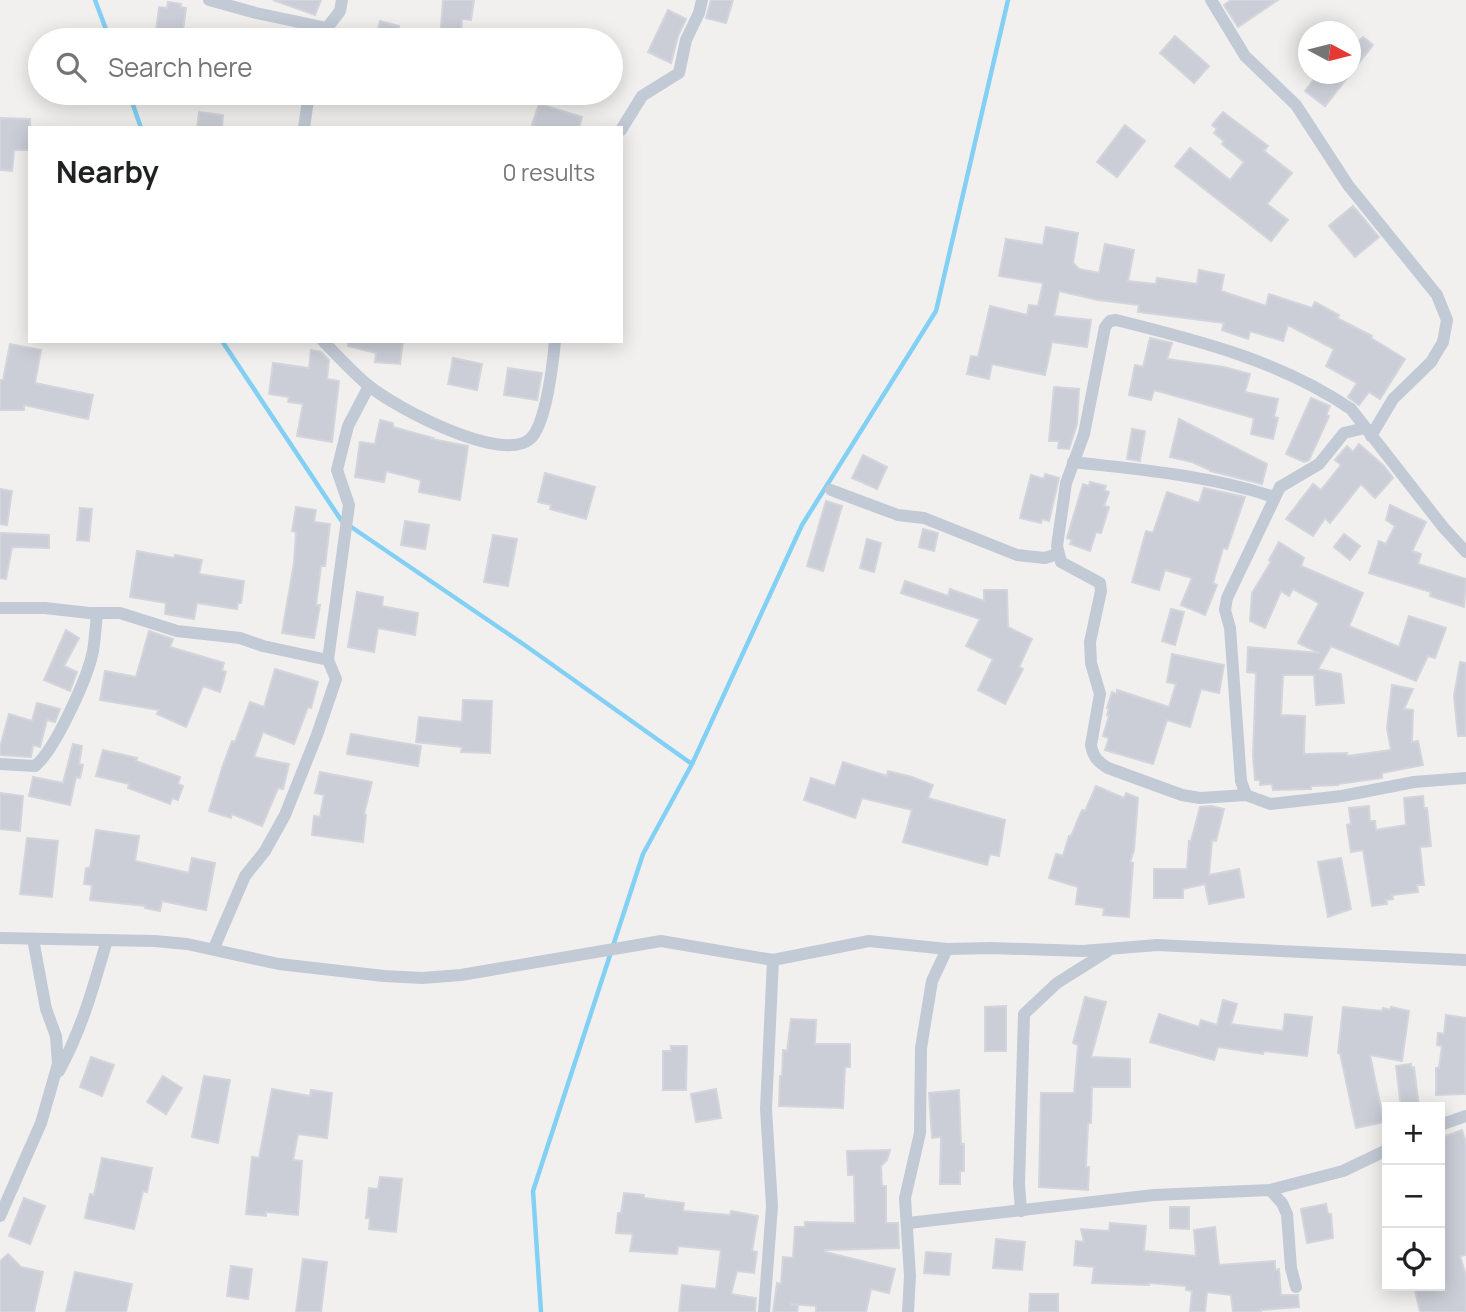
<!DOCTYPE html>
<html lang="en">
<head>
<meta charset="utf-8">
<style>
	:root { --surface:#fff; --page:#f6f6f6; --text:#202124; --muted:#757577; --line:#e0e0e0 }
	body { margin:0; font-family:Manrope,sans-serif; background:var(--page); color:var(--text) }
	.controls { position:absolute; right:21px; bottom:21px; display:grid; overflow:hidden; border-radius:0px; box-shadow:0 4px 18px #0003 }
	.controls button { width:63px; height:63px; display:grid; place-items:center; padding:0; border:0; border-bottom:2px solid var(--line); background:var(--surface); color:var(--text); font:35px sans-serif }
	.compass { position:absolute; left:1298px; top:21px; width:63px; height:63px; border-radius:50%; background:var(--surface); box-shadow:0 4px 18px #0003; rotate:97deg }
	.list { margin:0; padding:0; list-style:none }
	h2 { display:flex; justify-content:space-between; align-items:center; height:91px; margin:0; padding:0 28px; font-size:30px }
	h2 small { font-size:23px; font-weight:400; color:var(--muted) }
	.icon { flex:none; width:38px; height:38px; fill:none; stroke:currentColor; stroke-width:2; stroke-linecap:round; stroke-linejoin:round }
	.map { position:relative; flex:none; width:1466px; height:1312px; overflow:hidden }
	.search { position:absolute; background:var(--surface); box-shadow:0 4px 18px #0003; left:28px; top:28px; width:595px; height:77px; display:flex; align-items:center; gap:18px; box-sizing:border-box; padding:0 24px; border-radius:38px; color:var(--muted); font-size:26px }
	.panel { position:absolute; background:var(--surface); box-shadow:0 4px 18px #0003; left:28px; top:126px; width:595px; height:217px; border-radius:0px }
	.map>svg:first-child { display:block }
</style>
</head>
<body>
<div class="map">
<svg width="1466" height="1312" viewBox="0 0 1466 1312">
	<rect width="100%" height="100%" fill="#f2f0ef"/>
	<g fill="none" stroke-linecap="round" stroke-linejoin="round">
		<!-- stream -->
		<g stroke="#83d0f5" stroke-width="4.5">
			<path d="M95,0L110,40"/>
			<path d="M129,93L141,128"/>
			<path d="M222,341L341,520L526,646L692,764"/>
			<path d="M541,1312L533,1191L643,854L692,764L802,525L936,311L1008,0"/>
		</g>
	</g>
	<!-- building -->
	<g fill="#cbced6" stroke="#d3d5dc" stroke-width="2">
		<path d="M273,0H321L315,15Z"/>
		<path d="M443,0H474L471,20L462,19L461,40H440Z"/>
		<path d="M711,0H733L726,23L706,18Z"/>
		<path d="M1231,0H1278L1238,27L1224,5Z"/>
		<path d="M168,2L181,4L180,7L186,8L182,40H159V31H156L159,7L167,8Z"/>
		<path d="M668,10L686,19L678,36L671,63L648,52Z"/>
		<path d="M380,21L399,26L396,40H375Z"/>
		<path d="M1175,36L1209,66L1194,83L1160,53Z"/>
		<path d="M1363,37L1373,45L1325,106L1305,91L1318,74H1350V49Z"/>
		<path d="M539,104L582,117L579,128H539L532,125Z"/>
		<path d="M199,112L223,115L222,128H197Z"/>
		<path d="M1223,112L1268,146L1264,151L1292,173L1267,204L1288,220L1271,241L1175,166L1190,148L1230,180L1244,162L1222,144L1224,141L1214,133L1217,129L1212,125Z"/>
		<path d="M0,118L30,119V150H14L12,171L0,170Z"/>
		<path d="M1125,125L1145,141L1117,177L1097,162Z"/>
		<path d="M1353,206L1379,237L1355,257L1329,226Z"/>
		<path d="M1046,227L1078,233L1073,263L1079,269L1099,273L1105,244L1134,250L1128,281L1156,284L1157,278L1197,284L1199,270L1224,275L1221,291L1266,306L1269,294L1312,308L1315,302L1339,315L1337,318L1372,336L1371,338L1405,359L1380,399L1369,392L1359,405L1348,397L1357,383L1326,366L1334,349L1288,325L1283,341L1250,331L1248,339L1222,330L1224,323L1138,312L1139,305L1098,300L1059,291L1054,316L1091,320L1087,347L1052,342L1045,375L992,364L989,379L967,374L971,356L978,357L990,306L1027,315L1029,305L1038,306L1043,283L999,276L1006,239L1043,245Z"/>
		<path d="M1150,338L1172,343L1167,359L1224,367L1250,374L1245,392L1278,399L1274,417L1278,418L1273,439L1251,434L1254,418L1154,390L1151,400L1129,395L1135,365L1143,367Z"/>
		<path d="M348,341H403L400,364L375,362L376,353L348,346Z"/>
		<path d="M10,344L41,350L35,383L93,395L88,419L24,405V410H0V380H3Z"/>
		<path d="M311,350L321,352L329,360L327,379L339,381L332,442L297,436L303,404L288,402L289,397L269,394L273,363L309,368Z"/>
		<path d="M453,358L482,364L477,390L448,384Z"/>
		<path d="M508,368L542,373L537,400L504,395Z"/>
		<path d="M1054,387L1079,389L1077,424L1069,449L1058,448L1059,441H1049Z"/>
		<path d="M1311,398L1330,406L1326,415L1329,416L1309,460L1304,462L1286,454Z"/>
		<path d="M1179,419L1267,464L1262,484L1210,471V470L1192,462L1170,457Z"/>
		<path d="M380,420L393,423V427L433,438L432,439L468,446L460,500L419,492L421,480L386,471L384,482L355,477L360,442L375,444Z"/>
		<path d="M1132,429L1145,431L1140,461L1127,459Z"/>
		<path d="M1359,444L1384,466L1393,478L1375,498L1361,484L1330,523L1325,518L1313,536L1286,519L1313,484L1321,490L1341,465L1335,460L1347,446L1353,452Z"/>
		<path d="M863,455L887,467L877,489L852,478Z"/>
		<path d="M545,473L595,487L586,519L550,509L551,505L538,502Z"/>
		<path d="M1045,474L1059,478L1049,521L1042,519L1041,523L1020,518L1031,475L1044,479Z"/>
		<path d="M1090,482L1106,486L1104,490L1109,492L1104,506L1109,507L1101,533L1096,532L1090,551L1070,544L1072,540L1067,538L1083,484L1089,486Z"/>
		<path d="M1204,488L1245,497L1227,549L1223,548L1213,583L1217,585L1205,615L1181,605L1192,578L1165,570L1159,590L1132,582L1146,531L1153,533L1167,492L1199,503Z"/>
		<path d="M0,489L12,491L7,525L0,524Z"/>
		<path d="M826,501L842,506L823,571L807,566Z"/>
		<path d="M1390,505L1426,522L1412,551L1421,554L1418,564L1466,579L1464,607L1430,596L1431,592L1369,573L1379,541L1386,544L1395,526L1386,520Z"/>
		<path d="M296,507L316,510L314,522L330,524L325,566H321L316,605H320L314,638L282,633L294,563L296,532L292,531Z"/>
		<path d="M80,508L92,509L89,541L77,540Z"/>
		<path d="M405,521L429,525L425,549L401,545Z"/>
		<path d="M923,529L938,533L934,551L919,547Z"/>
		<path d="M0,533L49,535V548L12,547L6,579L0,578Z"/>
		<path d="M1344,534L1360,546L1350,560L1334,547Z"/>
		<path d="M493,535L517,539L508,586L484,582Z"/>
		<path d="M867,539L881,543L874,572L860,568Z"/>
		<path d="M1279,542L1304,558L1301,566L1363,593L1349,626L1399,647L1409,616L1446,628L1435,658L1428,656L1416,681L1331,646L1318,669L1341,674L1344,703L1316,705L1314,675H1283L1281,715L1305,716L1304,754L1347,753V756L1391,750L1387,728L1392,685L1413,689L1404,709L1413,710L1412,742L1418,741L1423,765L1382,773V778L1338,784V785L1311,786V789L1273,790L1272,784L1260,785V780H1255L1253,756L1256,673L1247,672L1248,647L1320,653L1298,643L1319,603L1293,589L1289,596L1281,591L1265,628L1250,621L1252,593L1271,562L1269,560Z"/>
		<path d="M137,551L174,558L175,555L202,560L199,574L244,581L241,603H238L237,609L197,603L194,619L165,614L166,603L130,597Z"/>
		<path d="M905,581L948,596L950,589L984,601V590H1007L1008,627L1032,639L1019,667L1023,669L1005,704L978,690L993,659L966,646L980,619L901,593Z"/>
		<path d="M357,592L383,597L382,606L418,613L415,635L378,628L374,652L348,647Z"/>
		<path d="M1171,609L1184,612L1175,645L1162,641Z"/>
		<path d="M66,630L79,638L64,666L77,672L70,691L44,680Z"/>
		<path d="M149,631L173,639L170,647L224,663L222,670L226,672L220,692L203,686L186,727L157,714L159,710L100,700L105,671L136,677Z"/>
		<path d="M1172,654L1224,665L1219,693L1201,689L1190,727L1167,720L1153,764L1105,750L1109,738L1103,736L1109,716L1107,715L1109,709L1107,708L1112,692L1117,694V690L1169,707L1176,684L1167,682Z"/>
		<path d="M1460,662L1466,663V736H1458L1454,696Z"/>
		<path d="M275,669L318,682L311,708L308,707L294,744L263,732L254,757L289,764L283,789L278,788L262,826L232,814L231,818L209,811L222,768L232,741L235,742L250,702L264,707Z"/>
		<path d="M463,700L492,701L490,753L461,752L462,747L416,742L419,717L462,722Z"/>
		<path d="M37,703L60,709L55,722L47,720L40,747L33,745L31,757L0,755V747L9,714L32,721Z"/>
		<path d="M351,734L421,746L418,766L347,754Z"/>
		<path d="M73,744L82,746L79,764L83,765L80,778L76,777L70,805L29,796L33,777L63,783Z"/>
		<path d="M103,750L137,758L136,761L180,777L178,784L183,786L178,800L172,798L170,804L128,788L129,784L96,776Z"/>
		<path d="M843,762L887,776L888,771L912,777L933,785L928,798L1005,820L999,856L990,854L987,865L903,842L912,810L862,798L855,818L804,800L811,778L835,786Z"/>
		<path d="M320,772L372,782L364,814L366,815L363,842L312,835L314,816L320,817L324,795L315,793Z"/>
		<path d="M1096,786L1124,798L1126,793L1138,798L1134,850L1130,862L1133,863L1129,917L1103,915L1104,908L1076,904L1078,887L1049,878L1056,854L1063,856L1069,836H1071L1082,810L1085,811Z"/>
		<path d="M0,793L23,796L20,831L0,829Z"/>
		<path d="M1423,796L1424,808H1427L1431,846L1420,847L1424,885H1417L1418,892L1392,895L1393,899L1386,900L1387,904L1372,906L1363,850L1351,852L1347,825L1351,824L1349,808L1369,806L1370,821H1375L1376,830L1406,825L1404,798Z"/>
		<path d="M1211,806L1224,809L1216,841L1212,840L1209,875L1239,869L1244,897L1209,904L1205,884L1183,889V898H1154V869H1187L1189,841H1191L1200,807Z"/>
		<path d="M96,830L139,836L135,861L189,873L192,858L215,863L206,910L162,901L160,911L145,908L146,906L90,900L92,885L84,884L86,868H90Z"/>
		<path d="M27,838L58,841L52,897L20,894Z"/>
		<path d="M1341,858L1351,909L1328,917L1318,862Z"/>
		<path d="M1085,997L1106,1002L1091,1057L1130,1059V1087H1092L1091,1123H1088L1086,1167H1089L1088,1190L1039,1187L1041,1093H1074L1078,1045L1073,1043Z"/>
		<path d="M1223,1000L1237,1004L1231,1024L1283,1031L1285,1014L1312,1017L1307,1056L1264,1051L1263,1054L1218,1047L1214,1060L1150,1042L1159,1014L1199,1027L1201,1020L1217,1025Z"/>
		<path d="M1006,1006V1051H985V1007Z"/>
		<path d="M1343,1007L1382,1011L1383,1008L1390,1010L1391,1007L1409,1011L1402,1061L1370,1055L1384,1122L1356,1128L1340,1053H1338Z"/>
		<path d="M1446,1015L1466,1018L1465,1094L1436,1095V1068H1439L1442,1046L1437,1045L1438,1033L1444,1034Z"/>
		<path d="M791,1019L816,1020L815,1044H850V1067H845L843,1108L779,1106L780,1076H782L783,1050L787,1051Z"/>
		<path d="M671,1046H687L686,1090H663V1051H671Z"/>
		<path d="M91,1057L114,1065L102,1096L80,1087Z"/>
		<path d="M1411,1064V1068L1414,1067L1419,1107H1401L1396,1066Z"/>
		<path d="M163,1076L182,1088L166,1114L147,1102Z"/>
		<path d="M204,1076L230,1080L218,1143L192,1137Z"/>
		<path d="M272,1089L310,1096L311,1090L332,1093L327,1138L298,1134L293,1160L302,1161L298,1215L266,1212V1216L246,1214L252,1157L259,1158Z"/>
		<path d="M716,1089L721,1118L696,1122L691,1094Z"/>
		<path d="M959,1090L961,1144H964V1171H960V1184H940L941,1137L932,1138L929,1093Z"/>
		<path d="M1462,1130L1466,1143V1255L1460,1256L1466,1276V1312H1420L1414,1286H1446L1441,1269L1443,1268L1440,1261L1443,1260L1440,1250V1138Z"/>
		<path d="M890,1150L887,1160L881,1166L882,1186H886V1223H898L899,1248L825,1250V1252L895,1269L889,1293L871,1289L866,1312H816V1306L790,1304L798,1306L797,1312H773L777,1283L781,1284L783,1257L793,1258L795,1227H805V1222L855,1223L854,1175H848L847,1151Z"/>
		<path d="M102,1158L152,1168L147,1192L143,1191L134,1229L85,1218L90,1194L94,1195Z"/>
		<path d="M380,1177L402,1179L396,1232L369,1229L370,1218H366L369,1188L378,1189Z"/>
		<path d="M624,1193L644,1195V1198L684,1203L683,1211L730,1215L731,1211L758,1216L752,1251L757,1252L754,1273L737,1271L731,1294L756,1298L755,1312H679L682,1285L716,1289L721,1250L678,1246L677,1254L630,1251L633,1234L616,1233L618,1213H621Z"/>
		<path d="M24,1198L45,1206L30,1244L9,1236Z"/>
		<path d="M1326,1204L1328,1214H1331L1333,1238L1307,1243L1301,1209Z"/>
		<path d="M1170,1207H1189V1229L1170,1228Z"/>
		<path d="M1110,1223L1146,1226L1144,1251L1196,1256L1194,1230L1215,1227L1219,1265L1275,1261V1270L1279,1269L1281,1295H1298L1299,1307L1261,1310V1312H1233L1231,1295L1207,1292L1205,1312H1190L1192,1291L1186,1290V1286L1149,1283V1285L1092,1283L1094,1267L1074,1265L1076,1241L1084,1242L1081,1229L1109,1231Z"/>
		<path d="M996,1239L1025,1242L1022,1270L993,1268Z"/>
		<path d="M926,1252L951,1254L949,1275L924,1273Z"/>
		<path d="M8,1254L21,1267L43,1272L34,1312H0V1261Z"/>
		<path d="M303,1259L327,1262L321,1312H296Z"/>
		<path d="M231,1266L252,1269L248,1299L227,1296Z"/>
		<path d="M75,1272L132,1284L126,1312H66Z"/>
		<path d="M1030,1294H1058V1312H1029Z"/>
	</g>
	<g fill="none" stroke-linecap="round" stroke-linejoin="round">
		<!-- street -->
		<g stroke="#c2cad6" stroke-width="12">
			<path d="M209,0L256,13L327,28L340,11L342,0"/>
			<path d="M1211,0L1245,56L1296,105L1348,185L1437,295L1447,320L1443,342L1431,362L1393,399L1371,436"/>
			<path d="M304,128L309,93"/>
			<path d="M621,130L642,96L679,73L686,40L699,13L702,0"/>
			<path d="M323,341C338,356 353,373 369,386C395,407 501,464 530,439C546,425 553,363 555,341"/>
			<path d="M1073,462C1141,470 1209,475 1274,497"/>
			<path d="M831,490L898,515L924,518L1017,555L1045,558L1057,554"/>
			<path d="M1466,552L1443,527L1351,409C1281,361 1197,340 1116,320L1110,321L1105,327L1084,434L1066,483L1057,546L1061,562L1100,583L1101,591L1090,642L1091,663L1100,694L1091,745C1093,757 1098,762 1108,768L1182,795L1200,798L1246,795L1270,804L1342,796L1414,782L1466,778"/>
			<path d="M0,608H45L89,613H120L177,631L240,638L263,646L328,660L349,505L337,470L348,426L369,386"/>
			<path d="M0,764L35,766C55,750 88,677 93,651C95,638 96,625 97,613"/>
			<path d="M1246,795L1241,781L1230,628L1225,610L1227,598L1280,487L1319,464L1344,433L1365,428"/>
			<path d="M0,938L155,941L187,944L279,964L384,976L422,978L461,975L661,941L773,960L869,941L947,949L991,948L1083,951L1157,945L1466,960"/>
			<path d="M214,948L245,876L265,851L285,815L317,735L336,679L328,660"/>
			<path d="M59,1071C82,1029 94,985 107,940"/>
			<path d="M1440,1125L1466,1116"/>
			<path d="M1270,1190L1282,1203L1287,1214L1291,1268L1296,1287"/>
			<path d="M1021,1211L1019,1184L1024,1014L1057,983L1108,951"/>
			<path d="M0,1216L41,1123L58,1064L56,1036L46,1009L33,939"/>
			<path d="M908,1223L1154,1195L1270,1190L1343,1171L1387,1150"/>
			<path d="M764,1312L772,1206L766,1109L773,960"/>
			<path d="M908,1312L910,1276L905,1198L920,1133L921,1048L932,981L947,949"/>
		</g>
	</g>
</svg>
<div class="controls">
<button>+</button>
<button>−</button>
<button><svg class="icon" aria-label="locate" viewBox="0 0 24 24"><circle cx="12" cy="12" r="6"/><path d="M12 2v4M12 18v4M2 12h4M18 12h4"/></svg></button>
</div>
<svg class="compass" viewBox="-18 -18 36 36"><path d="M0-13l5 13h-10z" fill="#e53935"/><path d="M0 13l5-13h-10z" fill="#757577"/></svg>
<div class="search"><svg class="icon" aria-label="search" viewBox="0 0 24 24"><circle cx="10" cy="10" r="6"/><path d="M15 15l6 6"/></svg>Search here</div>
<section class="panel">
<h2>Nearby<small>0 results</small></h2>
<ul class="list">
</ul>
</section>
</div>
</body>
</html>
